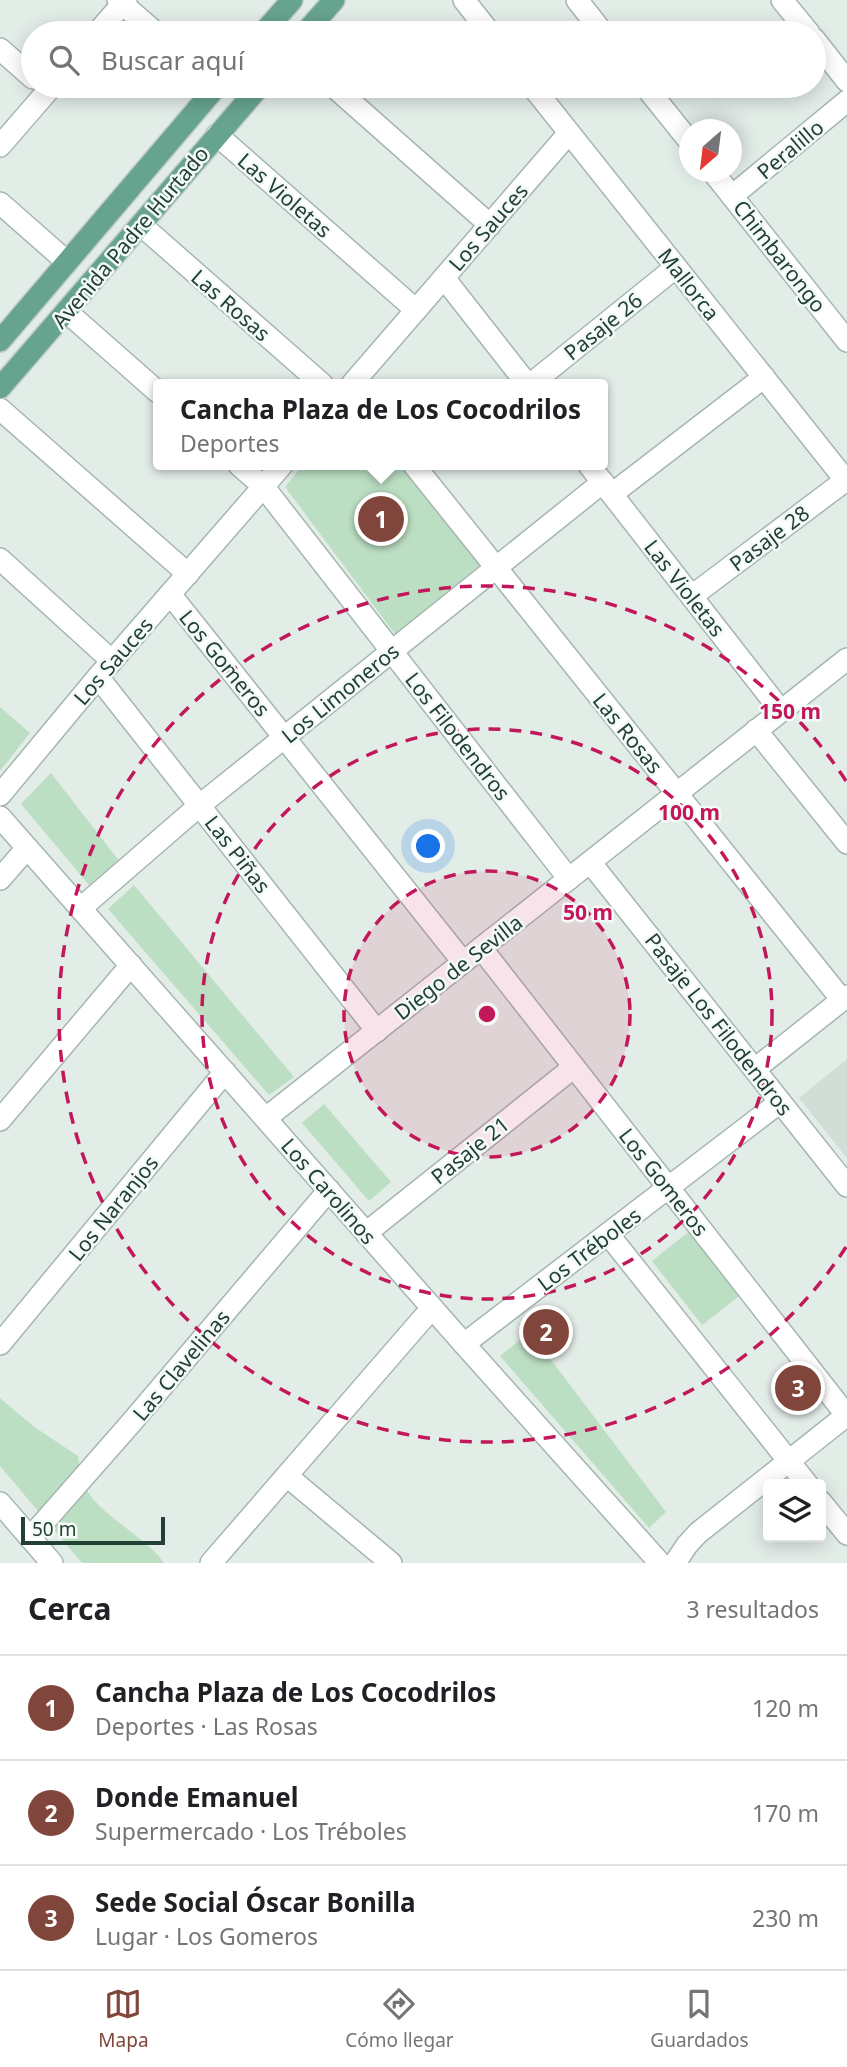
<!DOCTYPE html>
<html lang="es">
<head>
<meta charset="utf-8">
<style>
	:root { --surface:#fff; --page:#f6f6f6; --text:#202124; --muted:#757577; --line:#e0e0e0; --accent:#80463c }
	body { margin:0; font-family:"Noto Sans",sans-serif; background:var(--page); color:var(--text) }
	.controls { position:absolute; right:21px; bottom:21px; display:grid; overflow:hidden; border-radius:7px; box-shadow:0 4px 18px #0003 }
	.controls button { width:63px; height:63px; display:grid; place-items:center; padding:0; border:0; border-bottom:2px solid var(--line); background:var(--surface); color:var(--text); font:35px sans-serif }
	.compass { position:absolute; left:679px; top:119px; width:63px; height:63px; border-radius:50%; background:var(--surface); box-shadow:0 4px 18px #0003; rotate:208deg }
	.scale { position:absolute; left:21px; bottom:18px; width:144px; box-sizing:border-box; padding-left:7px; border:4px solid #224035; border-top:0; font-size:19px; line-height:24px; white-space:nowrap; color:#224035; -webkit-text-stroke:5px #f4faf6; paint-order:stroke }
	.you { position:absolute; left:429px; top:847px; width:24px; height:24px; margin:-18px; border:5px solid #fff; border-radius:50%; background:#1a73e8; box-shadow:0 0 0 10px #1a73e833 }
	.badge { display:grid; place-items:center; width:46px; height:46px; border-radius:50%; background:var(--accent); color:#fff; font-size:23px; font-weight:700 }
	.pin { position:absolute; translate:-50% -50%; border:4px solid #fff; box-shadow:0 2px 7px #0006 }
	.popup { position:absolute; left:153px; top:379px; width:455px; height:91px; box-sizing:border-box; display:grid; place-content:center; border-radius:7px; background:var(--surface); filter:drop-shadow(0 2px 5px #0005); font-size:23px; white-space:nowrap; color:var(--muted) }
	.popup b { font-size:26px; color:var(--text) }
	.popup::after { content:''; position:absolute; left:50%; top:100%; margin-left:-14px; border:14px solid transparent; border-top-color:var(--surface) }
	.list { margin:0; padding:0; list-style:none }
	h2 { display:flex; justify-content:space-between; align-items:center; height:91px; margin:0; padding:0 28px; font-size:30px }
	h2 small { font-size:23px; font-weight:400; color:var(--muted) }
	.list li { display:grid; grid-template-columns:46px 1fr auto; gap:21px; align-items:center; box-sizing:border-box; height:105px; padding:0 28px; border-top:2px solid var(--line) }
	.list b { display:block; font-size:26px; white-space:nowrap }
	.list p { margin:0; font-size:23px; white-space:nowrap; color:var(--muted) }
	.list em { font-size:23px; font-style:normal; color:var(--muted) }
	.icon { flex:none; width:38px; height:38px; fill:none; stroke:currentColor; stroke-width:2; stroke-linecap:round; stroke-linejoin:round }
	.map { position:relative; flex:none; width:847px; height:1563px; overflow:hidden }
	.search { position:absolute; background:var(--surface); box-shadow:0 4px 18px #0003; left:21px; right:21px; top:21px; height:77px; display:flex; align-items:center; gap:18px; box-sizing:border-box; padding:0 24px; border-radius:38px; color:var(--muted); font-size:26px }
	.sheet { height:406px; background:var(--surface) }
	nav { display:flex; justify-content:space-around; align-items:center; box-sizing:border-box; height:98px; border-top:2px solid var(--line); background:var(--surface); font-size:19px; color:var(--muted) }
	nav a { display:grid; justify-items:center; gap:4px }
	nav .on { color:var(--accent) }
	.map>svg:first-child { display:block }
</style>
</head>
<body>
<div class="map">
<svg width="847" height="1563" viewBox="0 0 847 1563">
	<rect width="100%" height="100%" fill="#e3ede8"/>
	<!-- built -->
	<path fill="#d1ddd7" d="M847,1059V1158L799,1098Z"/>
	<!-- green -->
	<g fill="#bcdfc3">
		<path d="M303,465H407L488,560L395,634L285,487Z"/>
		<path d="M0,707L30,733L0,771Z"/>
		<path d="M51,773L120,862L89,885L21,804Z"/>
		<path d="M134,885L294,1077L269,1095L108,909Z"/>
		<path d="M324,1104L391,1182L369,1201L302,1123Z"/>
		<path d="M691,1230L742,1294L702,1325L652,1261Z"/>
		<path d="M530,1332L666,1512L649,1528L500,1356Z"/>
		<path d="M0,1398L33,1426L78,1456C79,1463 79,1471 81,1478C93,1514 142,1532 164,1563H82L0,1466Z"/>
	</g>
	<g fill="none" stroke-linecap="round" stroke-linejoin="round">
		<!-- minor casing -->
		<g stroke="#a5b6af" stroke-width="24">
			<g id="minor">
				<path d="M118,0L156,33"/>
				<path d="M464,0L490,33"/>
				<path d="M577,0L603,33"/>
				<path d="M782,0L809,33"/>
				<path d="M97,33L126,0"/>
				<path d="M814,39L847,81"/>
				<path d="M0,49L33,78"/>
				<path d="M333,86L490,225"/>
				<path d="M532,86L847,482"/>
				<path d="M645,86L690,142"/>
				<path d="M217,135L416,310"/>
				<path d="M0,146L52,86"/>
				<path d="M713,172L847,341"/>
				<path d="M732,196L847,101"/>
				<path d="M141,225L322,384"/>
				<path d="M444,278L527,384"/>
				<path d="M67,312L159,393"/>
				<path d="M352,384L569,133"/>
				<path d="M531,384L676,267"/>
				<path d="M0,409L188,574"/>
				<path d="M239,465L263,486L569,879"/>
				<path d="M414,465L842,1000"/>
				<path d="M589,465L781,711"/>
				<path d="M612,494L764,377"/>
				<path d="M0,559L112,661"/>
				<path d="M170,594L463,962"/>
				<path d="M692,596L846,480"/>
				<path d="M98,677L377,1031"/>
				<path d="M756,730L847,843"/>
				<path d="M0,795L98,677L282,465"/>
				<path d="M590,862L847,1186"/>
				<path d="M0,879L27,848"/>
				<path d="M81,908L200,805L603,482"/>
				<path d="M481,948L847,1416"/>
				<path d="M755,1069L847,996"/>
				<path d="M266,1118L847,659"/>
				<path d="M0,1120L131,965"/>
				<path d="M366,1233L574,1067"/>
				<path d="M608,1234L807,1484"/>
				<path d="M0,1344L225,1072"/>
				<path d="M464,1344L780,1102"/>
				<path d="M287,1476L391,1563"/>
				<path d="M821,1502L847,1534"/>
				<path d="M30,1538L131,1423L329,1190"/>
				<path d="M211,1563L432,1308"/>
				<path d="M675,1563L687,1545L698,1533L847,1415"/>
			</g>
		</g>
		<!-- tertiary casing -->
		<g stroke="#a5b6af" stroke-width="24">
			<g id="tertiary">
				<path d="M0,203L67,262"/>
				<path d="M0,817L464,1344L660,1563"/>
			</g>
		</g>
		<!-- secondary casing -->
		<g stroke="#a1baaf" stroke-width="24">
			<path id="secondary" d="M0,1503L52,1563"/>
		</g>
		<!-- primary casing -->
		<g stroke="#c1cac6" stroke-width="24">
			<g id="primary">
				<path d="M263,33L292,0"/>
				<path d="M305,33L334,0"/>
				<path d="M0,341L217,86"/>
				<path d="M0,388L260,86"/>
			</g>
		</g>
		<!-- minor -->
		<use href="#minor" stroke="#fff" stroke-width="21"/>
		<!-- tertiary -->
		<use href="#tertiary" stroke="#fff" stroke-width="21"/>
		<!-- secondary -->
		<use href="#secondary" stroke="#fff" stroke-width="21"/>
		<!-- primary -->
		<use href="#primary" stroke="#67a48f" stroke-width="21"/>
	</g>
	<!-- distance rings -->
	<circle cx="487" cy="1014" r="143" fill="#c2185b" fill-opacity=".12"/>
	<g fill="none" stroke="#c2185b" stroke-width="3.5" stroke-dasharray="12 9">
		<circle cx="487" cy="1014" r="143"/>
		<circle cx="487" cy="1014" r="285"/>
		<path d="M846 1247A428 428 0 1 1 846 781"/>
	</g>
	<g text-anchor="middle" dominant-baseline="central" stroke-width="5" stroke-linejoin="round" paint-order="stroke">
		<!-- street labels -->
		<g font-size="21" fill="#224035" stroke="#f4faf6">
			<text transform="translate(790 149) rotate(-40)">Peralillo</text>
			<text transform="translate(285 195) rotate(41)">Las Violetas</text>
			<text transform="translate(488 227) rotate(-49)">Los Sauces</text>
			<text transform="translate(130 237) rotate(-50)">Avenida Padre Hurtado</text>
			<text transform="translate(780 256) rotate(52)">Chimbarongo</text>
			<text transform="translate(689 284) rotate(52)">Mallorca</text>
			<text transform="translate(231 305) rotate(41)">Las Rosas</text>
			<text transform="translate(603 326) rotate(-39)">Pasaje 26</text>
			<text transform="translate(769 538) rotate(-37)">Pasaje 28</text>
			<text transform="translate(685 588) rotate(52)">Las Violetas</text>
			<text transform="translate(113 661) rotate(-49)">Los Sauces</text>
			<text transform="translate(225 663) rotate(51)">Los Gomeros</text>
			<text transform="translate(340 693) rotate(-39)">Los Limoneros</text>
			<text transform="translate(628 733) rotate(51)">Las Rosas</text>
			<text transform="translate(458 736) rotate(52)">Los Filodendros</text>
			<text transform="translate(238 854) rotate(52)">Las Piñas</text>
			<text transform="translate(458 967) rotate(-38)">Diego de Sevilla</text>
			<text transform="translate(719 1024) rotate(52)">Pasaje Los Filodendros</text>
			<text transform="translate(470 1150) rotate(-39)">Pasaje 21</text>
			<text transform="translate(664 1182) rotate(52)">Los Gomeros</text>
			<text transform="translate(329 1191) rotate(49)">Los Carolinos</text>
			<text transform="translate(113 1208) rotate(-51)">Los Naranjos</text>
			<text transform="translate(589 1249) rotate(-37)">Los Tréboles</text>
			<text transform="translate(181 1365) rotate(-50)">Las Clavelinas</text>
		</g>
	</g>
	<circle cx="487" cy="1014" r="10" fill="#c2185b" stroke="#f4faf6" stroke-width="3.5"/>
	<g font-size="21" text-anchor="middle" font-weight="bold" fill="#c2185b" stroke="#f4faf6" stroke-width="5" stroke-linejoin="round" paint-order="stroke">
		<text x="790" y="719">150 m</text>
		<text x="689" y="820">100 m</text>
		<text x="588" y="920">50 m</text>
	</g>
</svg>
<div class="controls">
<button><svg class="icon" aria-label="layers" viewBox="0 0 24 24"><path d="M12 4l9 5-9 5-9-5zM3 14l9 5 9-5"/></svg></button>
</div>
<svg class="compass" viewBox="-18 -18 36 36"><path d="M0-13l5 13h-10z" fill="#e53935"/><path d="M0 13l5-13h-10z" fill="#757577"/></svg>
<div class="scale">50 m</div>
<div class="you"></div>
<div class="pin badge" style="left:381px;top:519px">1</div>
<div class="popup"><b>Cancha Plaza de Los Cocodrilos</b>Deportes</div>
<div class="pin badge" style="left:546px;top:1332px">2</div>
<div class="pin badge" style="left:798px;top:1388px">3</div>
<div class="search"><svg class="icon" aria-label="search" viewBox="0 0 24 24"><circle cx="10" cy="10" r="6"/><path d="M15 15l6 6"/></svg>Buscar aquí</div>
</div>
<section class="sheet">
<h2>Cerca<small>3 resultados</small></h2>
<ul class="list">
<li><span class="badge">1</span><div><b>Cancha Plaza de Los Cocodrilos</b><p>Deportes · Las Rosas</p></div><em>120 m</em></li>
<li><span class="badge">2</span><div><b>Donde Emanuel</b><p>Supermercado · Los Tréboles</p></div><em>170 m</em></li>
<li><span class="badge">3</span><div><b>Sede Social Óscar Bonilla</b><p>Lugar · Los Gomeros</p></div><em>230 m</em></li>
</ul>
</section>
<nav>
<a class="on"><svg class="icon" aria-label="map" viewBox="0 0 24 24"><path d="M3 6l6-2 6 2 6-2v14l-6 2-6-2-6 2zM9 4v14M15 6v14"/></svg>Mapa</a>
<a><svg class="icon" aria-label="directions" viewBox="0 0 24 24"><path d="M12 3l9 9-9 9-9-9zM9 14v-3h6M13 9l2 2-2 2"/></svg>Cómo llegar</a>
<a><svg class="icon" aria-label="saved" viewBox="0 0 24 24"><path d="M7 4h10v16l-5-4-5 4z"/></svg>Guardados</a>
</nav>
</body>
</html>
